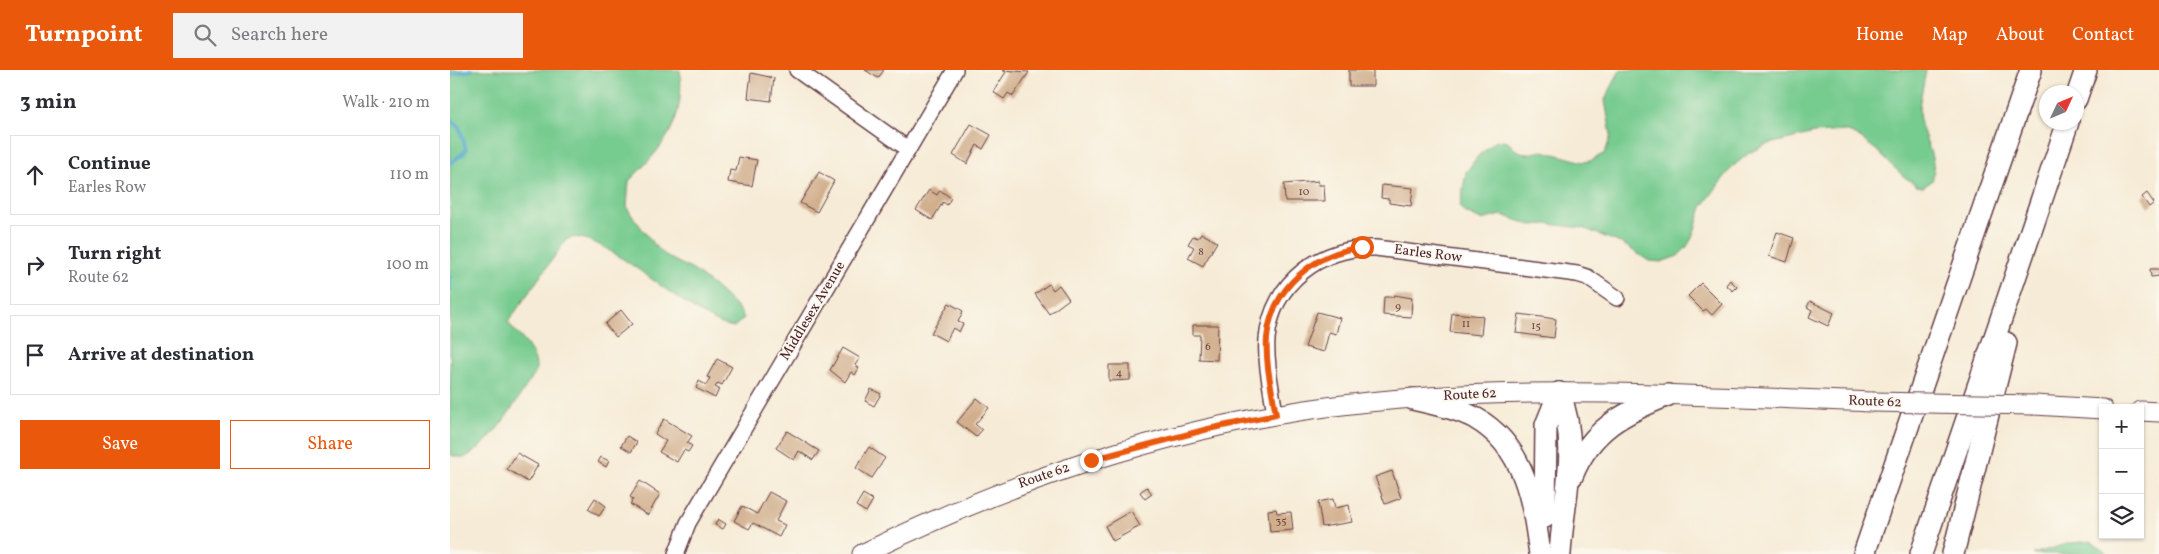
<!DOCTYPE html>
<html lang="en">
<head>
<meta charset="utf-8">
<style>
	:root { --surface:#fff; --page:#f2f2f3; --text:#2b2b33; --muted:#7c7c81; --line:#e1e1e2; --accent:#ea580c }
	body { margin:0; font-family:Vollkorn,serif; background:var(--page); color:var(--text) }
	.controls { position:absolute; right:15px; bottom:15px; display:grid; overflow:hidden; border-radius:0px; box-shadow:0 1px 4px #0004 }
	.controls button { width:45px; height:45px; display:grid; place-items:center; padding:0; border:0; border-bottom:1px solid var(--line); background:var(--surface); color:var(--text); font:25px sans-serif }
	.compass { position:absolute; left:1589px; top:15px; width:45px; height:45px; border-radius:50%; background:var(--surface); box-shadow:0 1px 4px #0004; rotate:46deg }
	.stop { position:absolute; width:15px; height:15px; margin:-11px; border:4px solid #ea580c; border-radius:50%; background:#fff }
	.stop.end { background:#ea580c; border-color:#fff; box-shadow:0 1px 5px #0008 }
	.list { margin:0; padding:0; list-style:none }
	h2 { display:flex; justify-content:space-between; align-items:center; height:65px; margin:0; padding:0 20px; font-size:21px }
	h2 small { font-size:16px; font-weight:400; color:var(--muted) }
	.list li { display:grid; grid-template-columns:32px 1fr auto; gap:15px; align-items:center; box-sizing:border-box; height:80px; margin:0 10px 10px; padding:0 10px; border:1px solid var(--line); border-radius:0px }
	.list b { display:block; font-size:19px; white-space:nowrap }
	.list p { margin:0; font-size:16px; white-space:nowrap; color:var(--muted) }
	.list em { font-size:16px; font-style:normal; color:var(--muted) }
	.actions { display:flex; gap:10px; padding:15px 20px }
	.actions a { flex:1; padding:11px 0; border:1px solid var(--accent); border-radius:0px; text-align:center; font-size:18px; color:var(--accent) }
	.actions .main { background:var(--accent); color:#fff }
	.icon { flex:none; width:28px; height:28px; fill:none; stroke:currentColor; stroke-width:2; stroke-linecap:round; stroke-linejoin:round }
	.map { position:relative; flex:none; width:1709px; height:484px; overflow:hidden }
	header { display:flex; align-items:center; gap:30px; box-sizing:border-box; height:70px; padding:0 25px; background:var(--accent); color:#fff }
	header strong { font-size:24px }
	nav { display:flex; gap:28px; margin-inline-start:auto; font-size:18px }
	.search { width:350px; height:45px; background:var(--page); display:flex; align-items:center; gap:12px; box-sizing:border-box; padding:0 18px; border-radius:0px; color:var(--muted); font-size:19px }
	main { display:flex }
	aside { flex:1; background:var(--surface) }
	.map>svg:first-child { display:block }
</style>
</head>
<body>
<header>
<strong>Turnpoint</strong>
<div class="search"><svg class="icon" aria-label="search" viewBox="0 0 24 24"><circle cx="10" cy="10" r="6"/><path d="M15 15l6 6"/></svg>Search here</div>
<nav><a>Home</a><a>Map</a><a>About</a><a>Contact</a></nav>
</header>
<main>
<aside>
<h2>3 min<small>Walk · 210 m</small></h2>
<ul class="list">
<li><svg class="icon" aria-label="ahead" viewBox="0 0 24 24"><path d="M12 20V5M6 11l6-6 6 6"/></svg><div><b>Continue</b><p>Earles Row</p></div><em>110 m</em></li>
<li><svg class="icon" aria-label="right" viewBox="0 0 24 24"><path d="M7 20v-9h11M14 6l5 5-5 5"/></svg><div><b>Turn right</b><p>Route 62</p></div><em>100 m</em></li>
<li><svg class="icon" aria-label="arrive" viewBox="0 0 24 24"><path d="M6 21V4h12l-3 4 3 4H6"/></svg><div><b>Arrive at destination</b></div></li>
</ul>
<div class="actions"><a class="main">Save</a><a>Share</a></div>
</aside>
<div class="map">
<svg width="1709" height="484" viewBox="0 0 1709 484">
	<rect width="100%" height="100%" fill="#fbf7ec"/>
	<filter id="ink" filterUnits="userSpaceOnUse"><feTurbulence type="fractalNoise" baseFrequency=".02" numOctaves="2"/><feDisplacementMap in="SourceGraphic" scale="10" xChannelSelector="R" yChannelSelector="G"/><feConvolveMatrix kernelMatrix="1 2 1 2 8 2 1 2 1" color-interpolation-filters="sRGB"/></filter>
	<filter id="wash" filterUnits="userSpaceOnUse"><feTurbulence type="fractalNoise" baseFrequency=".0096" numOctaves="4" result="noise"/><feDisplacementMap in="SourceGraphic" scale="20" xChannelSelector="R" yChannelSelector="G"/><feGaussianBlur stdDeviation="1.12" result="paint"/><feColorMatrix in="noise" values="0 0 0 0 0 0 0 0 0 0 0 0 0 0 0 0 0 1.4 0 .05"/><feComposite in="paint" operator="in"/></filter>
	<g filter="url(#wash)">
		<rect width="100%" height="100%" fill="#f6ebd6"/>
		<!-- green -->
		<g fill="#76cb8f" stroke="#60755d">
			<path d="M0,0H230C235,53 214,76 179,111L177,136L180,143C191,156 200,172 213,183C222,191 236,195 246,202C257,210 290,237 294,248L284,257C244,254 145,150 116,170L58,252C69,267 88,281 86,302C65,331 46,371 14,388L0,385Z"/>
			<path d="M1170,0H1476C1474,14 1469,29 1469,43C1471,66 1489,89 1482,111L1473,117L1467,116L1452,105L1425,79L1406,65L1395,61L1364,63L1315,75L1299,83L1282,97L1252,137L1242,168L1236,178L1228,186L1211,192L1199,191L1173,174L1133,158L1098,154L1081,155L1052,145L1031,150L1014,142L1010,137L1016,102L1028,86L1047,70L1058,72L1066,80L1076,84L1093,81L1134,92L1140,91L1155,83L1161,65L1155,30Z"/>
			<path d="M1641,471L1657,484H1583L1620,473Z"/>
		</g>
		<g fill="none" stroke-linecap="round" stroke-linejoin="round">
			<!-- stream -->
			<g stroke="#4ea6cb" stroke-width="4">
				<path d="M0,5L21,0"/>
				<path d="M0,49L9,57L16,79L14,83L0,93"/>
				<path d="M0,208V221"/>
			</g>
		</g>
		<g id="blocks">
			<!-- building -->
			<g fill="#d1af8d">
				<path d="M415,0H434L428,8Z"/>
				<path d="M552,0L579,2L563,26L558,23L554,29L543,22L556,2Z"/>
				<rect x="899" y="0" width="24" height="16"/>
				<path d="M301,3L324,8L321,31L298,28Z"/>
				<path d="M521,54L541,65L533,79L527,75L517,94L503,85Z"/>
				<path d="M289,87L307,90L302,116L278,112L280,100L286,101Z"/>
				<path d="M369,102L384,111L367,142L350,133Z"/>
				<path d="M868,111L869,115H874L875,131H835L834,114Z"/>
				<path d="M932,115L963,118L961,136L939,133V129L931,128Z"/>
				<path d="M479,120L487,125L490,120L501,128L497,135L493,132L482,150L466,140Z"/>
				<path d="M1697,123L1704,133L1699,137L1692,127Z"/>
				<path d="M1327,162L1344,168L1337,192L1319,186Z"/>
				<path d="M751,163L767,172L753,196L738,188L744,177L738,174L743,166L748,168Z"/>
				<path d="M1700,199H1709V206L1701,207Z"/>
				<path d="M1280,210L1287,217L1283,221L1276,215Z"/>
				<path d="M1251,213L1272,234L1262,245L1256,239L1253,241L1238,226Z"/>
				<path d="M599,214L603,220L609,215L619,229L599,244L585,224Z"/>
				<path d="M944,225L962,228L961,247L933,245L934,227H943Z"/>
				<path d="M1360,231L1384,243L1378,256L1359,247L1362,240L1357,237Z"/>
				<path d="M499,233L513,241L508,252L513,254L509,262L503,258L496,271L481,263Z"/>
				<path d="M171,240L182,254L166,267L155,254Z"/>
				<path d="M867,242L890,248L886,264L879,262L874,282L855,277Z"/>
				<path d="M1002,243L1033,246L1031,265L1000,262Z"/>
				<path d="M1069,244L1106,249L1104,268L1066,263Z"/>
				<path d="M743,255H768L767,290L749,289L750,265H743Z"/>
				<path d="M393,278L410,288L405,295L409,298L405,305L401,302L395,312L380,300Z"/>
				<path d="M267,289L282,297L272,315L268,313L265,317L269,319L265,328L246,318L249,311L256,315L260,308L257,307Z"/>
				<path d="M659,295H680V310L659,311Z"/>
				<path d="M421,319L431,324L424,336L415,331Z"/>
				<path d="M527,328L539,338L525,354L532,360L526,367L507,352Z"/>
				<path d="M214,349L242,366L237,373L242,376L238,382L234,380L227,392L209,382L216,371L205,364Z"/>
				<path d="M337,361L369,381L363,390L349,381L344,390L326,378Z"/>
				<path d="M177,366L187,372L181,382L171,376Z"/>
				<path d="M419,377L435,388L422,408L406,398Z"/>
				<path d="M67,383L88,395L78,412L57,399Z"/>
				<path d="M151,387L159,391L156,397L148,392Z"/>
				<path d="M942,401L951,428L935,434L925,407Z"/>
				<path d="M190,411L210,424L198,445L180,434L183,429L180,427Z"/>
				<path d="M697,417L702,424L695,429L690,422Z"/>
				<path d="M319,422L336,431L326,451L335,455L329,467L303,453L299,459L284,451L292,436L307,444Z"/>
				<path d="M413,424L423,430L416,442L406,436Z"/>
				<path d="M145,428L156,436L149,446L138,439Z"/>
				<path d="M883,429L885,438L899,435L902,452L872,457L868,432Z"/>
				<path d="M826,439L827,443L841,442L843,460L820,462L818,440Z"/>
				<path d="M681,441L690,456L663,471L655,456Z"/>
				<path d="M268,449L276,454L273,459L265,455Z"/>
			</g>
		</g>
	</g>
	<g filter="url(#ink)">
		<use href="#blocks" fill-opacity="0" stroke="#643e45" stroke-width="1"/>
		<g fill="none" stroke-linecap="round" stroke-linejoin="round">
			<!-- minor casing -->
			<g stroke="#643e45" stroke-width="18">
				<g id="minor">
					<path d="M347,0L458,79"/>
					<path d="M825,345C822,320 815,294 817,269C822,212 871,176 926,178L1127,204L1137,207L1167,228"/>
					<path d="M226,484L238,453L505,0"/>
				</g>
			</g>
			<!-- major casing -->
			<g stroke="#643e45" stroke-width="21">
				<g id="major">
					<path d="M1584,335L1653,339"/>
					<path d="M1690,341L1709,342"/>
					<path d="M412,484C546,419 678,371 825,345C1021,310 1223,325 1422,332"/>
				</g>
			</g>
			<!-- highway casing -->
			<g stroke="#643e45" stroke-width="24">
				<g id="highway">
					<path d="M1626,29L1636,0"/>
					<path d="M1109,323C1131,375 1113,429 1110,484"/>
					<path d="M963,329C984,334 1006,338 1025,348C1076,377 1083,432 1090,484"/>
					<path d="M1122,406C1141,359 1173,343 1218,325"/>
					<path d="M1095,447L1096,355L1109,323"/>
					<path d="M1414,484L1581,0"/>
					<path d="M1471,484L1618,52"/>
					<path d="M1503,484L1556,273"/>
				</g>
			</g>
			<!-- minor -->
			<use href="#minor" stroke="#fff" stroke-width="15"/>
			<!-- major -->
			<use href="#major" stroke="#fff" stroke-width="19"/>
			<!-- highway -->
			<use href="#highway" stroke="#fff" stroke-width="21"/>
			<!-- major-bridge casing -->
			<g stroke="#643e45" stroke-width="21" stroke-linecap="butt">
				<path id="major-bridge" d="M1422,332L1584,335"/>
			</g>
			<!-- major-bridge -->
			<use href="#major-bridge" stroke="#fff" stroke-width="19"/>
		</g>
	</g>
	<g fill="none" stroke-linecap="round" stroke-linejoin="round" filter="url(#ink)">
		<!-- route -->
		<path stroke="#ea580c" stroke-width="6" d="M641,390L758,359L826,345C822,320 815,293 817,268C822,217 864,183 912,177"/>
	</g>
	<g text-anchor="middle" dominant-baseline="central" stroke-width="4" stroke-linejoin="round" paint-order="stroke">
		<!-- number labels -->
		<g font-size="11" fill="#6c4344">
			<text x="854" y="122">10</text>
			<text x="751" y="182">8</text>
			<text x="948" y="237">9</text>
			<text x="1016" y="254">11</text>
			<text x="1086" y="256">15</text>
			<text x="758" y="277">6</text>
			<text x="669" y="303">4</text>
			<text x="831" y="451">35</text>
		</g>
		<!-- street labels -->
		<g font-size="14" fill="#4a1f2b" stroke="#fbf7ec">
			<text transform="translate(978 184) rotate(7)">Earles Row</text>
			<text transform="translate(363 241) rotate(-59)">Middlesex Avenue</text>
			<text transform="translate(1020 325) rotate(-3)">Route 62</text>
			<text transform="translate(1425 332) rotate(2)">Route 62</text>
			<text transform="translate(594 406) rotate(-19)">Route 62</text>
		</g>
	</g>
</svg>
<div class="controls">
<button>+</button>
<button>−</button>
<button><svg class="icon" aria-label="layers" viewBox="0 0 24 24"><path d="M12 4l9 5-9 5-9-5zM3 14l9 5 9-5"/></svg></button>
</div>
<svg class="compass" viewBox="-18 -18 36 36"><path d="M0-13l5 13h-10z" fill="#e53935"/><path d="M0 13l5-13h-10z" fill="#7c7c81"/></svg>
<div class="stop" style="left:912px;top:177px"></div>
<div class="stop end" style="left:641px;top:390px"></div>
</div>
</main>
</body>
</html>
